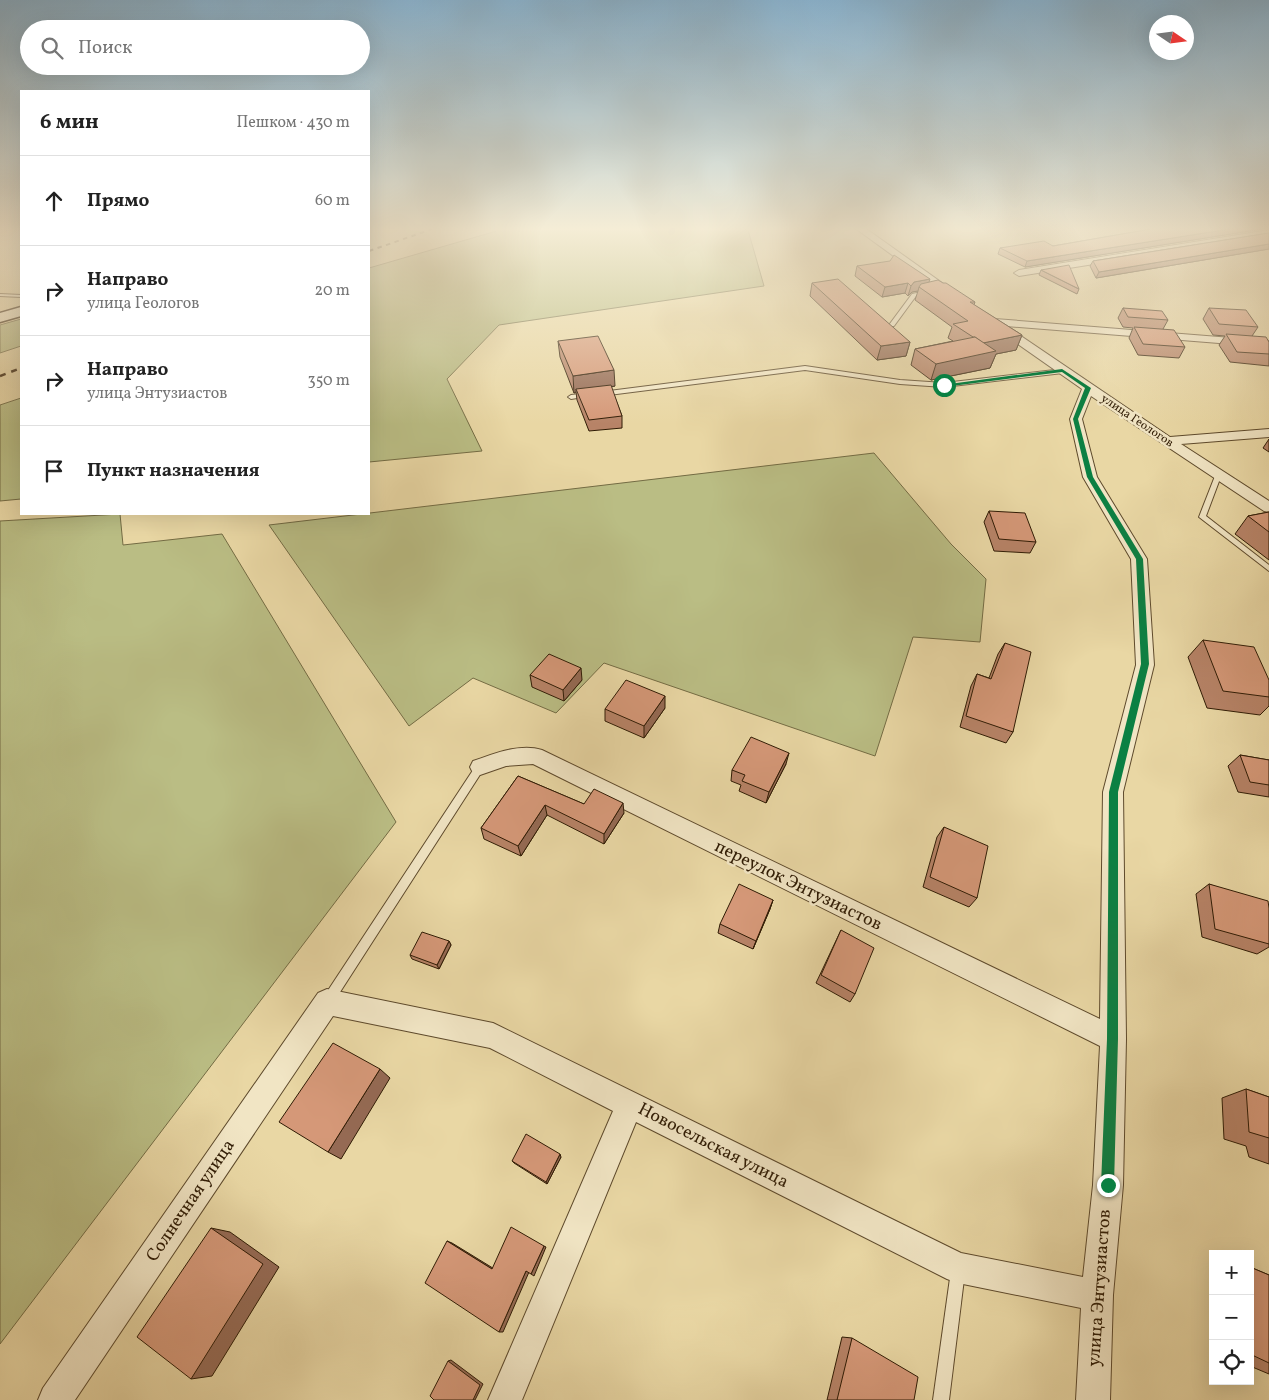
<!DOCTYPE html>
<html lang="ru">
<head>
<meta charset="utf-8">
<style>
	:root { --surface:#fff; --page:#f2f2f2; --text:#222; --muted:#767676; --line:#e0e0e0 }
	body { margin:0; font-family:Vollkorn,serif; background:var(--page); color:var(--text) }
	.controls { position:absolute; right:15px; bottom:15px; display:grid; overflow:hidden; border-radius:0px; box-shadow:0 5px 20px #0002 }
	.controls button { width:45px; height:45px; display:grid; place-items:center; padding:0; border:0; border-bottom:1px solid var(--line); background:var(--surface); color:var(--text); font:25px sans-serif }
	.compass { position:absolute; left:1149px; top:15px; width:45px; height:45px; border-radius:50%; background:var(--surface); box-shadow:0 5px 20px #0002; rotate:103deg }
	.stop { position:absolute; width:15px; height:15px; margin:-11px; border:4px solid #0b8043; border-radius:50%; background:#fff }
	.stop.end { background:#0b8043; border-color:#fff; box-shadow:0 1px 5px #0008 }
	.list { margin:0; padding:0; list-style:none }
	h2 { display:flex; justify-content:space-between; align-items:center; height:65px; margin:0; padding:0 20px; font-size:21px }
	h2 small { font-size:16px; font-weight:400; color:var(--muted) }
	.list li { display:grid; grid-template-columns:32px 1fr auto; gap:15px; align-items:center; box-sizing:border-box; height:90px; padding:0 20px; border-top:1px solid var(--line) }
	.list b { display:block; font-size:19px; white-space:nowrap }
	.list p { margin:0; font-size:16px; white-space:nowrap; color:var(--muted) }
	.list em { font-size:16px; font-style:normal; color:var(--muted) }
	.icon { flex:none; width:28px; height:28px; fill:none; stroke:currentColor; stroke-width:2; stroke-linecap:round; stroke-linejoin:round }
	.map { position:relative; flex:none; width:1269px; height:1400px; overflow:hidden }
	.search { position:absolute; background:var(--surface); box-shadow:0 5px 20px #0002; left:20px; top:20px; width:350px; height:55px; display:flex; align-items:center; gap:12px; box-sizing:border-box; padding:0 18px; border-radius:28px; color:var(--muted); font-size:19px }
	.panel { position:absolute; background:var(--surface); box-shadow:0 5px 20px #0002; left:20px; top:90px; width:350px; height:425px; border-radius:0px }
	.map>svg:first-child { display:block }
</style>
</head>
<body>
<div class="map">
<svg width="1269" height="1400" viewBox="0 0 1269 1400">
	<rect width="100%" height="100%" fill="#e9d7a4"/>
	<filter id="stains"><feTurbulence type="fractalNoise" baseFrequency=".004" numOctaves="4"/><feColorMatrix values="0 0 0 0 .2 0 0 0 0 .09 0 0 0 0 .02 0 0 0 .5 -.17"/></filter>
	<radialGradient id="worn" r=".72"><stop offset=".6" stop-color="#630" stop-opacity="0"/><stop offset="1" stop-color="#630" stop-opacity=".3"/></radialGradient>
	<!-- green -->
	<g fill="#babd84" stroke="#746c44">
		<path d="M507,228H741L748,230L764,286L499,325L447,379L482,451L369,462V268Z"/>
		<path d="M21,319V346L0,353V325Z"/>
		<path d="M21,398V499L0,501V405Z"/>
		<path d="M874,453L951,544L986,579L980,642L913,637L875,756L604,663L556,713L473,678L409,726L269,525Z"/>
		<path d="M120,514L123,545L222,534L396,822L0,1344V521Z"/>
	</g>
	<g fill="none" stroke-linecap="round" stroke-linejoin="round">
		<!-- lane casing -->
		<g stroke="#5e4a2c" stroke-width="2">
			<g id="lane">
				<path d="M926,291L928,292V293L916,296L894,326H890L889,325L912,294Z"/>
				<path d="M0,294L21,295V297L0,296Z"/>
				<path d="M805,366L900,380L944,383L1063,369L1066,371L1063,373L944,387L900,384L805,370L601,396L598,394L601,392Z"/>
				<path d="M588,393L590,394V396L571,399L568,397L571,395Z"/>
				<path d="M1218,474L1221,476L1206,516L1269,565V571L1199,517L1215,476Z"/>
				<path d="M480,763L483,764L485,767L483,770L333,1003L329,1005L325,1003L323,999L325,995L477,764Z"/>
				<path d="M958,1264L963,1266L965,1271L949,1400H933L951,1271L953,1266Z"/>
			</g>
		</g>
		<!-- street casing -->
		<g stroke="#5e4a2c" stroke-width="2">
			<g id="street">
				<path d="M855,228H865L959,295L958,297H950Z"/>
				<path d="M1269,230V236L1019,276L1014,273L1019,270Z"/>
				<path d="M995,319L1269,341V347L1006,326L1170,437L1269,429V437L1181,444L1269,501V512L1264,511L1091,396L1082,419L1097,477L1147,559L1154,665L1123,792L1126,1039L1123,1185L1113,1295L1110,1400H1076L1081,1308L958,1283L947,1279L636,1122L522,1400H488L613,1111L490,1048L333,1016L75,1400H38L43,1388L318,993L327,989L493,1023L961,1253L1083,1277L1093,1185L1100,1046L533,764L506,766L480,775L473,773L470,767L473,761C494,754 520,743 542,750L1100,1019L1103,792L1136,665L1131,559L1083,477L1070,419L1082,389L995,328L990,322Z"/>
			</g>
		</g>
		<!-- secondary casing -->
		<g stroke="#2f1b04" stroke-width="3">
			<path id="secondary" d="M21,307V316L0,322V313Z"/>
		</g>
		<!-- lane -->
		<use href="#lane" fill="#f1e5c4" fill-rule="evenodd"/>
		<!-- street -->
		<use href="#street" fill="#f1e5c4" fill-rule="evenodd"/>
		<!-- secondary -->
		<use href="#secondary" fill="#f1e5c4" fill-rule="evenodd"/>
		<!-- rail-far1 -->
		<g stroke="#2f1b04" stroke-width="2" stroke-dasharray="4.5 4.5" stroke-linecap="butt">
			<path d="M0,229L4,228"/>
			<path d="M369,251L435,228"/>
		</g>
		<!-- rail -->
		<path stroke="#2f1b04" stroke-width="2.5" stroke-dasharray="6 6" stroke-linecap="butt" d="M0,376L21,368"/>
	</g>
	<!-- wall -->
	<g fill="#b78367" stroke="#2f1b04">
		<path d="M1157,228H1268L1025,267L998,254L1000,248L1053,246Z"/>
		<path d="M1269,233V249L1096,278L1090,266L1093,261Z"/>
		<path d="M857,266L929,282L975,302L974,305L1022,335L1016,350L996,354L990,368L931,380L911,365L915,349L953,341L948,338L952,327L915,300L918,291L912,292L908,296L905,293L882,297L855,276Z"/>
		<path d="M1041,270L1079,289L1077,294L1039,275Z"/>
		<path d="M812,283L910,342L906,356L877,360L810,296Z"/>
		<path d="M1123,308L1168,320L1163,329L1185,347L1179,358L1138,355L1129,338L1133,328L1123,327L1118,318Z"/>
		<path d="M1209,308L1258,327L1252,336L1269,342V366L1230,362L1219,345L1225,336L1213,335L1203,319Z"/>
		<path d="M558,341L615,386L611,387L622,416V428L589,431L577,400L576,392L574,393L560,357Z"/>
		<path d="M1269,439V452L1263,448Z"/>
		<path d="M989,511L1036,542L1030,553L994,551L984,522Z"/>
		<path d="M1269,512V560L1235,534L1248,516Z"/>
		<path d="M1203,640L1269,680V706L1260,715L1207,708L1188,657Z"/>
		<path d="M1005,643L1013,732L1006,743L960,727L971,686L977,674L989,678L998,654Z"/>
		<path d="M530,675L582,680L564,701L532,687Z"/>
		<path d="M665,708L644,738L605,721V709Z"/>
		<path d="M1240,755L1269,760V797L1238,792L1228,766Z"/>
		<path d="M786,764L766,803L739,791L741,785L731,781L732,770Z"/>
		<path d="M518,776L584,804L624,813L604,844L547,815L521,856L484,839L481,828Z"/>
		<path d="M944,827L977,898L969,907L923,887L937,837Z"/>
		<path d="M1209,884L1269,908V947L1257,954L1202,937L1196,894Z"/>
		<path d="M773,900L770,909L753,949L718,933L720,924Z"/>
		<path d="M841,930L855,994L850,1002L816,983Z"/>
		<path d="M449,941L451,945L439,969L412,959L410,955Z"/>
		<path d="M1246,1089L1269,1097V1164L1249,1157L1246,1146L1224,1139L1222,1098Z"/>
		<path d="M561,1157L547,1184L514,1163L512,1161Z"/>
		<path d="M1250,1267L1269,1275V1374L1250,1366Z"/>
		<path d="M842,1337L852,1338L914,1400H827Z"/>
	</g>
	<!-- shaded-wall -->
	<g fill="#956a54" stroke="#2f1b04">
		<path d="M1236,228H1268L1025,267L1027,261Z"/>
		<path d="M1269,244V249L1096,278L1099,272Z"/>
		<path d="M930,279L927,289L919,287L918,291L912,292L908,296L911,286L914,282Z"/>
		<path d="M908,283L905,293L882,297L885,287Z"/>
		<path d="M1022,335L1016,350L996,354L990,368L931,380L936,364L982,343Z"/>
		<path d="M910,342L906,356L877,360L881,346Z"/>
		<path d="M614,370L615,386L578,392L576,389V392L574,393L573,376Z"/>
		<path d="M581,668L582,680L564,701L563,690Z"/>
		<path d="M665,696V708L644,738V726Z"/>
		<path d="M789,753L786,764L766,803L769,792Z"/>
		<path d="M623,803L624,813L604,844V834Z"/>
		<path d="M545,805L547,815L521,856L518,846Z"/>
		<path d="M773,900L770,909L753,949L756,941Z"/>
		<path d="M449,941L451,945L439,969L437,965Z"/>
		<path d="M380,1069L390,1078L341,1159L328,1152Z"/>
		<path d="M560,1154L561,1157L547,1184L546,1182Z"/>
		<path d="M211,1228L230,1232L279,1267L212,1376L191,1379Z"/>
		<path d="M447,1241L452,1243L496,1270L492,1269Z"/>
		<path d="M544,1246L546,1247L534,1276L531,1274Z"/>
		<path d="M526,1271L529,1272L503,1332H499Z"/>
		<path d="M451,1360L483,1384L475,1400H473L448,1361Z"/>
	</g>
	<!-- building -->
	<g fill="#d59878" stroke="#2f1b04">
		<path d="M1157,228H1236L1027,261L1000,248L1044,241L1053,246Z"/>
		<path d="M1269,233V244L1099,272L1093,261Z"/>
		<path d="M894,255L930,279L914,282L911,286L908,283L885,287L857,266L890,261Z"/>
		<path d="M1069,265L1079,289L1041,270Z"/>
		<path d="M838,279L910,342L881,346L812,283Z"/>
		<path d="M938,280L943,283H946L975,302H970L1022,335L983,343L975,337H973L953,324L968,321L919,287L921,284Z"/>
		<path d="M1123,308L1162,311L1168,320L1128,317Z"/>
		<path d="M1209,308L1246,310L1258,327L1219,324Z"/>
		<path d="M1134,327L1174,330L1185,347L1143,344Z"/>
		<path d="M1226,334L1266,337L1269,342V354L1237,352Z"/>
		<path d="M598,336L614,370L573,376L558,341Z"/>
		<path d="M975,337L996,351L936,364L915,349Z"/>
		<path d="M611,385L622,416L589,420L576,389Z"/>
		<path d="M989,511L1025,513L1036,542L999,539Z"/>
		<path d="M1269,512V532L1248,516Z"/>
		<path d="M1203,640L1254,647L1269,680V697L1223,691Z"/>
		<path d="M1005,643L1031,652L1013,732L966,716L977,674L991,679Z"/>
		<path d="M549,654L581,668L563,690L530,675Z"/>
		<path d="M626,680L665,696L644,726L605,709Z"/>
		<path d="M751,737L789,753L769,792L742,781L745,775L732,770Z"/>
		<path d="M1240,755L1269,760V785L1250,782Z"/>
		<path d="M518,776L584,804L594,789L623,803L604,834L545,805L518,846L481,828Z"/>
		<path d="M944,827L988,846L977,898L930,877Z"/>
		<path d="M739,884L773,900L756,941L720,924Z"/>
		<path d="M1209,884L1268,901L1269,908V944L1215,929Z"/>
		<path d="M841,930L874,948L855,994L821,975Z"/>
		<path d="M422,932L449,941L437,965L410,955Z"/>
		<path d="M333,1043L380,1069L328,1152L279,1122Z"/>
		<path d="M1246,1089L1269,1097V1138L1249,1132Z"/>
		<path d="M526,1134L560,1154L546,1182L512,1161Z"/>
		<path d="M511,1227L544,1246L531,1274L526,1271L499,1332L425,1283L447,1241L492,1269Z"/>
		<path d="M211,1228L263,1264L191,1379L137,1337Z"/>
		<path d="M1250,1267L1269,1275V1363L1250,1354Z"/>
		<path d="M852,1338L918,1377L914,1400H837Z"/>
		<path d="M448,1361L480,1385L473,1400H434L430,1396Z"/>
	</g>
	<!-- sky -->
	<linearGradient id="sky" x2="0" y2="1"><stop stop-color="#8ab5d2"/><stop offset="0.54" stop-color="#f5edd6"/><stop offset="1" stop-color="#f5edd6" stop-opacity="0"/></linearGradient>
	<rect width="1269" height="424" fill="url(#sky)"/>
	<!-- route -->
	<path fill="#0b8043" d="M1062,369L1091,388L1078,419L1093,477L1143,559L1149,664L1118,792V1039L1114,1185L1112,1189L1108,1191L1103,1189L1101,1185L1107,1039L1109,792L1141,664L1136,559L1087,477L1073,419L1085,388L1062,372L944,387L942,385Z"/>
	<g text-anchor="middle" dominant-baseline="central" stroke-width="5" stroke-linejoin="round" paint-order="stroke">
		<!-- far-street labels -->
		<g font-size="12" fill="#2f1b04" stroke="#f1e5c4">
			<text transform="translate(1137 421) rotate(34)">улица Геологов</text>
		</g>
		<!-- near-street labels -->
		<g font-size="18" fill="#2f1b04" stroke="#f1e5c4">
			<text transform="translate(798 886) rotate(26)">переулок Энтузиастов</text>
			<text transform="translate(713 1146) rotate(27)">Новосельская улица</text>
			<text transform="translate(191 1201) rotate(-56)">Солнечная улица</text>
			<text transform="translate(1100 1288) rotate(-86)">улица Энтузиастов</text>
		</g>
	</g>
	<rect width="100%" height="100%" filter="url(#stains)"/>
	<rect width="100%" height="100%" fill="url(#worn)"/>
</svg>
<div class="controls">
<button>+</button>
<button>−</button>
<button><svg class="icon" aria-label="locate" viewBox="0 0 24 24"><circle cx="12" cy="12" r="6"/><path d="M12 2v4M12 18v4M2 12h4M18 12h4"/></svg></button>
</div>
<svg class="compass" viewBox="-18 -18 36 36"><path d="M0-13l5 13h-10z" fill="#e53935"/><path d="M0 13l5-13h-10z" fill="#767676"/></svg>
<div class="stop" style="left:944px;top:385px"></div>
<div class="stop end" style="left:1108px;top:1185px"></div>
<div class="search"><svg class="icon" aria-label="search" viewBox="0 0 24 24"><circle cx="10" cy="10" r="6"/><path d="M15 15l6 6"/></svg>Поиск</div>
<section class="panel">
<h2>6 мин<small>Пешком · 430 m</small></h2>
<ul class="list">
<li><svg class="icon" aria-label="ahead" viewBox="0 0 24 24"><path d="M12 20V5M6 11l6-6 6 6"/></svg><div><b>Прямо</b></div><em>60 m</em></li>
<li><svg class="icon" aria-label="right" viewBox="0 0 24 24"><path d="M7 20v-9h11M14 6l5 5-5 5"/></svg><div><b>Направо</b><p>улица Геологов</p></div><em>20 m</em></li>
<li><svg class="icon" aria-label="right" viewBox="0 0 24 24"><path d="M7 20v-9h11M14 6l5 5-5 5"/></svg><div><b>Направо</b><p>улица Энтузиастов</p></div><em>350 m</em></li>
<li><svg class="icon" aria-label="arrive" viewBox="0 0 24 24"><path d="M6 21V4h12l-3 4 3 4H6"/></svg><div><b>Пункт назначения</b></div></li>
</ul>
</section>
</div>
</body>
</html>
